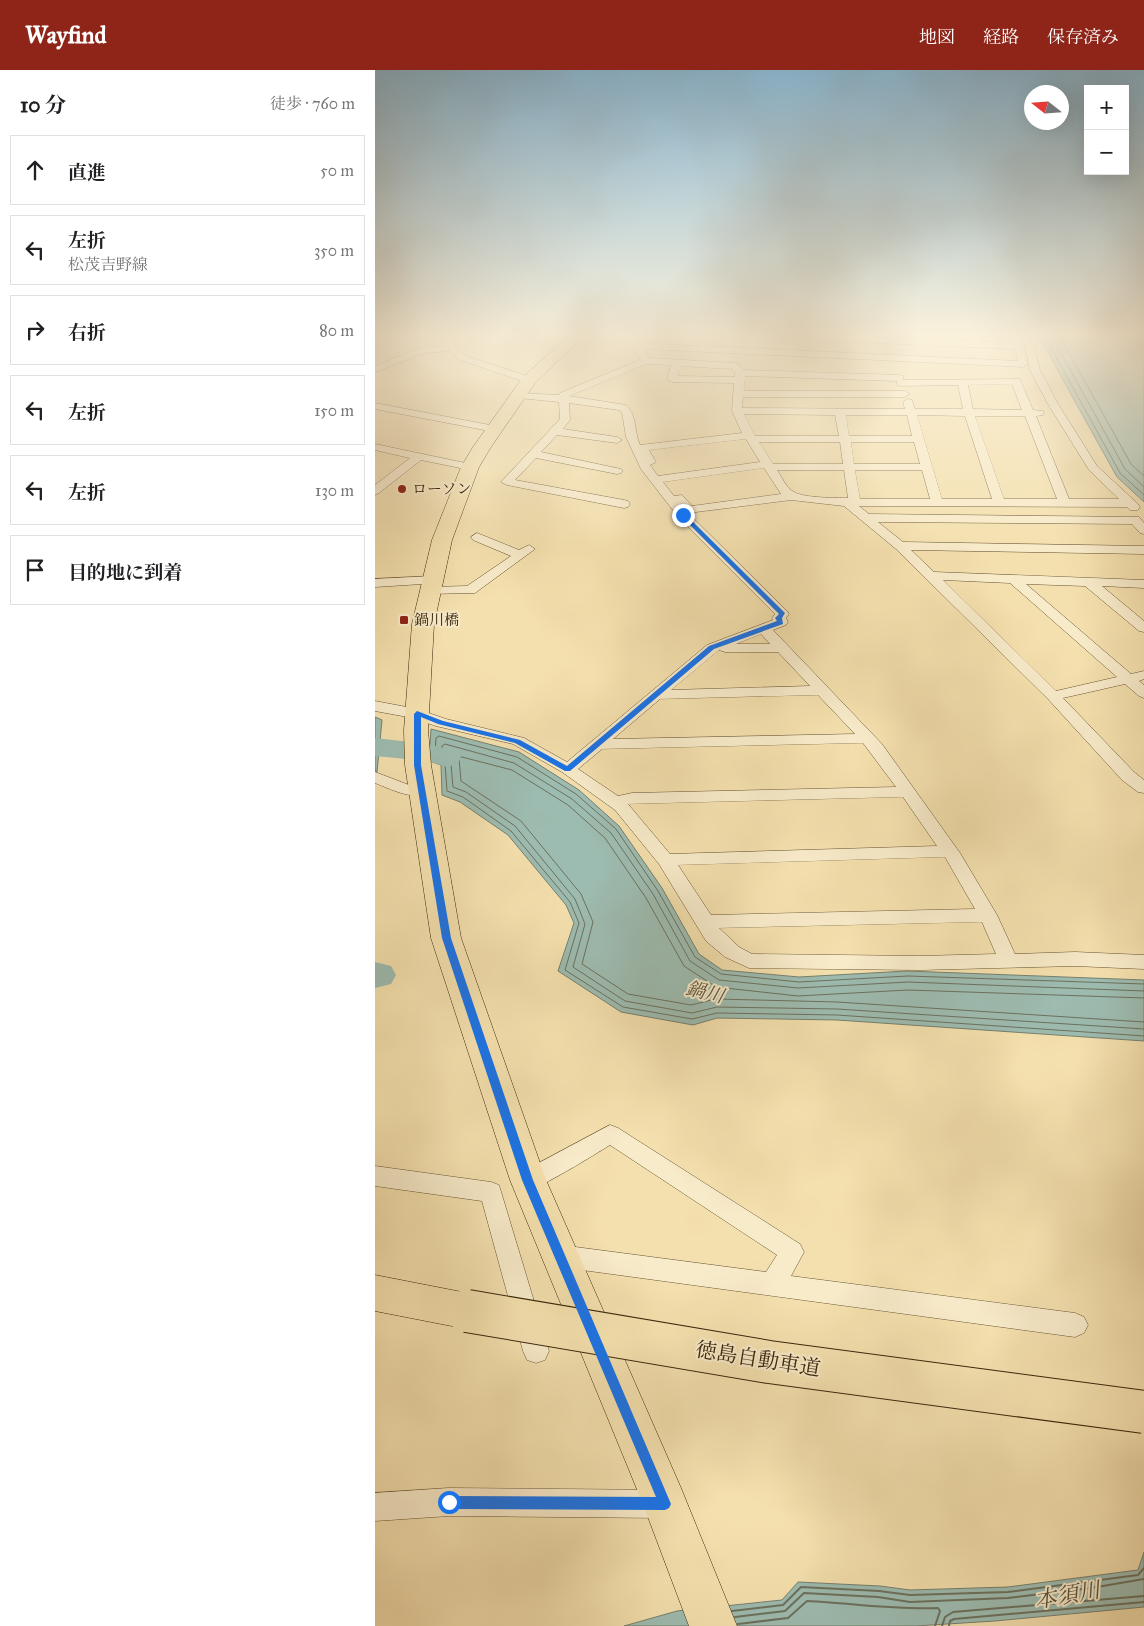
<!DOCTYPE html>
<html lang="ja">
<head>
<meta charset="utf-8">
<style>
	:root { --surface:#fff; --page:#f6f6f6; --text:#202124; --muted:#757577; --line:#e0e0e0; --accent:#8f2418 }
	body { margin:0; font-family:"IM FELL Great Primer","Noto Serif JP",serif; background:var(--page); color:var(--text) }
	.controls { position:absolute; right:15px; top:15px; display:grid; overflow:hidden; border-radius:0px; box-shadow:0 5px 20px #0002 }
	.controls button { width:45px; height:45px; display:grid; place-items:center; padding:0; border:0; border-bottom:1px solid var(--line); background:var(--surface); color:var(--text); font:25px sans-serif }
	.compass { position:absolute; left:649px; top:15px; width:45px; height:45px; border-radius:50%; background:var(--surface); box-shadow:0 5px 20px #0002; rotate:287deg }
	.stop { position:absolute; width:15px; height:15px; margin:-11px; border:4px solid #1a73e8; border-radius:50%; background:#fff }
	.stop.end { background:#1a73e8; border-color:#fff; box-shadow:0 1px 5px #0008 }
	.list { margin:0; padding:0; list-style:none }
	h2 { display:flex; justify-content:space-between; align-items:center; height:65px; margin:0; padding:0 20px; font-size:21px }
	h2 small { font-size:16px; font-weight:400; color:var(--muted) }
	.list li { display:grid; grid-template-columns:32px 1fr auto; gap:15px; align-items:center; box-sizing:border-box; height:70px; margin:0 10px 10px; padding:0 10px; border:1px solid var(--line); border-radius:0px }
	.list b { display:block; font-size:19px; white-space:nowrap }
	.list p { margin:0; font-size:16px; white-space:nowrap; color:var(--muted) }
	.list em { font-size:16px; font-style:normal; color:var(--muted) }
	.icon { flex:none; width:28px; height:28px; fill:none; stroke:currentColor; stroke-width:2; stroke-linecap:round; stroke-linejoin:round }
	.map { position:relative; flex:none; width:769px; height:1556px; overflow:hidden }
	header { display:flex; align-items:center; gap:30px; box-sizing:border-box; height:70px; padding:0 25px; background:var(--accent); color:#fff }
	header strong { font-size:24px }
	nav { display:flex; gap:28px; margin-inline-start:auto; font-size:18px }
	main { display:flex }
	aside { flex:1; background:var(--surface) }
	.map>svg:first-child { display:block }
</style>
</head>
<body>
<header>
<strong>Wayfind</strong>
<nav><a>地図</a><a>経路</a><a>保存済み</a></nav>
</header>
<main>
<aside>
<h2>10 分<small>徒歩 · 760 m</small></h2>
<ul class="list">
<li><svg class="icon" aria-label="ahead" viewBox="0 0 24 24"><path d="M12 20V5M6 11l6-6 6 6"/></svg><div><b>直進</b></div><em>50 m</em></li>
<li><svg class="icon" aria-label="left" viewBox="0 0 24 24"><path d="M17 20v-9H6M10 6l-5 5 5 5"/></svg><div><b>左折</b><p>松茂吉野線</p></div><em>350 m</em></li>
<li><svg class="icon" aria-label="right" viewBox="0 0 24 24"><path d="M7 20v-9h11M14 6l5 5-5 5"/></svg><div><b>右折</b></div><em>80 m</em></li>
<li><svg class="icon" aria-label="left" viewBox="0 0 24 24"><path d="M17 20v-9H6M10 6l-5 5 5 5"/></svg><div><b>左折</b></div><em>150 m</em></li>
<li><svg class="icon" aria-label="left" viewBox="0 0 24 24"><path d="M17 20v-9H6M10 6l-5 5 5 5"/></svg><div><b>左折</b></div><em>130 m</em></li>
<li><svg class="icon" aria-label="arrive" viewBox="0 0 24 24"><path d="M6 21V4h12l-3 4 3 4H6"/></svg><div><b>目的地に到着</b></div></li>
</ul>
</aside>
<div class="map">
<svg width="769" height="1556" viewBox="0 0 769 1556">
	<rect width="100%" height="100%" fill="#f4e0ae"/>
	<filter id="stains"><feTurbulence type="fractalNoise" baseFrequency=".004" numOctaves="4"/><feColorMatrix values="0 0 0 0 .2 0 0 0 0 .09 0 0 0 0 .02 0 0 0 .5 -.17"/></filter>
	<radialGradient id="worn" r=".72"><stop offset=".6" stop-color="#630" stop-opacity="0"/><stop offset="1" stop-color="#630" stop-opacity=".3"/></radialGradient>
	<!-- water -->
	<g fill="#9dbcb1" stroke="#75806f">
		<path d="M663,265H769V432L742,407Z"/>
		<path d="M0,647L7,650L2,702L0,701Z"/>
		<path d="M56,659L144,682L204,720L244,756L287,818L324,884L347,900L424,907L532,901L769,910V971L462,950L342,948L318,955L246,942L183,901L199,853L191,835L133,765L85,732L67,725L66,695L54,691Z"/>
		<path d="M769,1482V1537L620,1551L540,1556H249L302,1541L407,1530L423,1512L505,1516L535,1520L633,1517L763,1500Z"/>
	</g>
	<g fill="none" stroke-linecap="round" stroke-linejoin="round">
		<!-- shore-far1 -->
		<g stroke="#6c715e" stroke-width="1">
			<path d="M669,265L745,403L769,425"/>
			<path d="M676,265L750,399L769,417"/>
			<path d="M684,265L756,394L769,406"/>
			<path d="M769,914L533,906L424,912L346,904L320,887L283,821L241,759L201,724L142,687L64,666L61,668L60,686L70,694L72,721L88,727L136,761L195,832L204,853L190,900L248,937L317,949L342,943L462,945L769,966"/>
			<path d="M769,921L533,912L423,918L344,910L315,891L278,824L236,763L197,729L139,693L70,674L67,676L66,683L76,694L78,717L91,722L140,756L200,829L210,854L198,897L250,931L317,943L342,937L462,939L769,959"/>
			<path d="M769,928L533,920L423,926L341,917L309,896L271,828L230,768L193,735L137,700L87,687L84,688L86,711L146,751L206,824L218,852L207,894L253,924L316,935L341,929L462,932L769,952"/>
		</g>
		<!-- shore -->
		<g stroke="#6c715e" stroke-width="2">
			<path d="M357,1541L408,1535L426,1517L504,1521L535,1525L633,1522L763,1505L769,1498"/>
			<path d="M360,1547L410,1541L429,1523L503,1527L535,1532L633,1528L716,1518L769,1509"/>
			<path d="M363,1554L413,1548L432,1531C476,1533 520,1540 563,1538L565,1541L560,1556"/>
			<path d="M567,1556L570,1547L578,1542L769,1526"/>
			<path d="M574,1556L575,1551L579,1549L769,1532"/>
		</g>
		<!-- river -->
		<g fill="#9dbcb1" fill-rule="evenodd">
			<path d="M0,668L53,674L82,682L86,688L82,694L72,697L52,691L0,686Z"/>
			<path d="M0,892L16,896L21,905L16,914L0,918Z"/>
		</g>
		<!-- minor casing -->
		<g stroke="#685434" stroke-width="1">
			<g id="minor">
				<path d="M65,265H74L80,277L91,286L158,308L159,310L158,312H150L85,290L74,281L49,283L0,302V296L44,278L70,276Z"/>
				<path d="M248,265H257L266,273L322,276L333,265H342L332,276L643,291L640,279L385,268L380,265H463L639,273L638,265H646L653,294L648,297L269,279L274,288L360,293L363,294L368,300L524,305L528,306V310L645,309L658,340L668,341L669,343L668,345L661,346L694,429H744L714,400L673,334L655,300L650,276L655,273L658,274L665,300L683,334L722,396L763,434L765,437L763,440H755L752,437L484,436L494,444L764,447L769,453V464L765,463L757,454L503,452L528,472L769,476V484L536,480L559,502L769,510V518L727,516L769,551V562L764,561L710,516L651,514L756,604L769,601V609L764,611L769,615V628L764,626L750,614L688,628L759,702L769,710V723L763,722L747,710L673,629L521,479L469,436L416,430L313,443L412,541L414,544L411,548L413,552L411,555L398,560L507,674L585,783L622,845L640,884L700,882L769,885V899L700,896L545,900L374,898L350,887L331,871L284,794L240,740L187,702L138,674L61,656L38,648L0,641V631L42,639L71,649L149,668L192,692L332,575L398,550L397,548L400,544L304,448L266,399L251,367L247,342L244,340L194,333L195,350L188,359L242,367L247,370L242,373L182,365L166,382L246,399L248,401L246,403L242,404L161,388L140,410L249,430L253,431L255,434L253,437L249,438L132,415L126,412L185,349L184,332L144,328L139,325L140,323L184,325L185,323L265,290L259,277ZM271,294L296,295L292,309L297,312L359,313L357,341L367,363L265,375C259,362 262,344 251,335L194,326ZM306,296L357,299L360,303V307L303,306ZM370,306L522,311V315L526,316L583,315L588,339H540L537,330L533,329L528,332L530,339L367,338L368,327H530L535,324L530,321H369ZM637,314L647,340L598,339L593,315ZM369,344L460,345L464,366H380ZM471,345H532L537,366H474ZM542,345L590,346L617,429H567ZM600,346H650L682,429H629ZM371,369L385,392L283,406L275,395L281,392L274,380ZM384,372H465L468,394H398ZM476,372H539L545,394H479ZM389,398L406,424L317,436L307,425L299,426L288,412ZM402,400H469L473,428C461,428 429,428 419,422C411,418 407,407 402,400ZM480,400H547L555,429H485ZM568,510L635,513L742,607L681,621ZM386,564L395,574H361ZM344,580L350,582H403L435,616L296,620ZM443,625L480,664L238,669L285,629ZM488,673L521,717L257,723L243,726L203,699L227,679ZM528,727L562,776L295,784L253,734ZM570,787L600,839L336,845L303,795ZM607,852L621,884L545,886L377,884L364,877L344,858Z"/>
				<path d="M0,333L120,356L125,359L120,362L0,339Z"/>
				<path d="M0,374L95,394L101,397L95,400L46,390L4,423L0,425V415L35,388L0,380Z"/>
				<path d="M102,463L144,480L154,475L160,479L100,523L50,524L48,521L50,518L55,517L92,516L136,486L98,470L96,467Z"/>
				<path d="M58,506L63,507L65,510L63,513L0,517V509Z"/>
				<path d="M0,702L34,715L53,716L55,720L53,724C34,729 18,720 0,713Z"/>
				<path d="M235,1055L243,1058L425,1174L429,1182L416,1206L700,1243L709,1247L713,1255L709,1263L700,1267L185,1197L176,1194L173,1186L176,1178L185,1175L391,1202L402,1185L235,1075C222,1083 163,1120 152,1120C150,1119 147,1118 145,1117L142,1110L145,1103Z"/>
				<path d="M0,1096L116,1112L124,1115L174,1281L170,1290L161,1293L152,1290L148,1281L107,1131L0,1116Z"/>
				<path d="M74,1418L290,1420L300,1424L304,1434L300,1444L290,1448L74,1446L0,1451V1423Z"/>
			</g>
		</g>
		<!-- primary casing -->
		<g stroke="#3a260c" stroke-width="1">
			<path id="primary" d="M195,265H210L160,313L116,377L104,397L77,470L59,554L53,660L56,695L86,868L171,1110L306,1418L362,1556H314L268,1434L135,1110L56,868L30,695L29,660L37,554L57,470L86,397L98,377L148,307Z"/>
		</g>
		<!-- motorway casing -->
		<g stroke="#3a260c" stroke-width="1">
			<path id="motorway" d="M0,1205L92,1223L106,1228L112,1241L106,1254L92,1259L0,1241Z"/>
		</g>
		<!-- minor -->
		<use href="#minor" fill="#f8ebca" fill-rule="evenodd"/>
		<!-- primary -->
		<use href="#primary" fill="#f4e0ae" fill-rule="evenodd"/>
		<!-- motorway -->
		<use href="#motorway" fill="#f4e0ae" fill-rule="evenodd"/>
		<!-- motorway-bridge casing -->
		<g stroke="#3a260c" stroke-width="44" stroke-linecap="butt">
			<path id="motorway-bridge" d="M92,1241L394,1292L769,1342"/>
		</g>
		<!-- motorway-bridge -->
		<use href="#motorway-bridge" stroke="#f4e0ae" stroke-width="42"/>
	</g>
	<!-- sky -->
	<linearGradient id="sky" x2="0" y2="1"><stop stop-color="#8ab7d2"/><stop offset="0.55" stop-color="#faf1db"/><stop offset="1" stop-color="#faf1db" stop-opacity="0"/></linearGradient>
	<rect width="769" height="482" fill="url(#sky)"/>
	<!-- route -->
	<path fill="#1a73e8" d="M306,444H310L410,543L407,548L408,554L339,579L195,701H190L140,673L63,654L46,647V695L76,868L158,1110L296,1434L294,1438L290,1440L74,1439L69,1437L67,1432L69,1428L74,1426L281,1427L147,1110L67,868L39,695V644L42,641L68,651L145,670L192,696L334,576L402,551L400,548L404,544L306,446Z"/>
	<!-- markers -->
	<g fill="#8f2418" stroke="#f8ebca" stroke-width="2">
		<circle cx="27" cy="419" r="5"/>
		<rect x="24" y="545" width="10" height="10" rx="2.5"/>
	</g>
	<g text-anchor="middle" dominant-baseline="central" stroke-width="4" stroke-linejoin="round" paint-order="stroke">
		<!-- far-poi labels -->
		<g font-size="15" fill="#3a260c" stroke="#f8ebca" text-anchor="start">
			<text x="37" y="419">ローソン</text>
			<text x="39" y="550">鍋川橋</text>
		</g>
		<!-- water labels -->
		<g font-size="19" font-style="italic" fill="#58533e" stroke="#f8ebca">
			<text transform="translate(330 922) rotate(14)">鍋川</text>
		</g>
		<!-- near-street labels -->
		<g font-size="21" fill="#3a260c" stroke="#f8ebca">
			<text transform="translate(383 1289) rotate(9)">徳島自動車道</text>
		</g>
		<!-- near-water labels -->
		<g font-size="22" font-style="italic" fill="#58533e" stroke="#f8ebca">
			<text transform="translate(692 1525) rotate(-10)">本須川</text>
		</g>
	</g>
	<rect width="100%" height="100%" filter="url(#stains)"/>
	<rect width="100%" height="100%" fill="url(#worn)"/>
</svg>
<div class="controls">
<button>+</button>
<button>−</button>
</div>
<svg class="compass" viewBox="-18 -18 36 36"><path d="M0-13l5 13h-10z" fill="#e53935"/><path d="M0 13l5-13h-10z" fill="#757577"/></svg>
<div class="stop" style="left:74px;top:1432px"></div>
<div class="stop end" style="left:308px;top:445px"></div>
</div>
</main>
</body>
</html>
